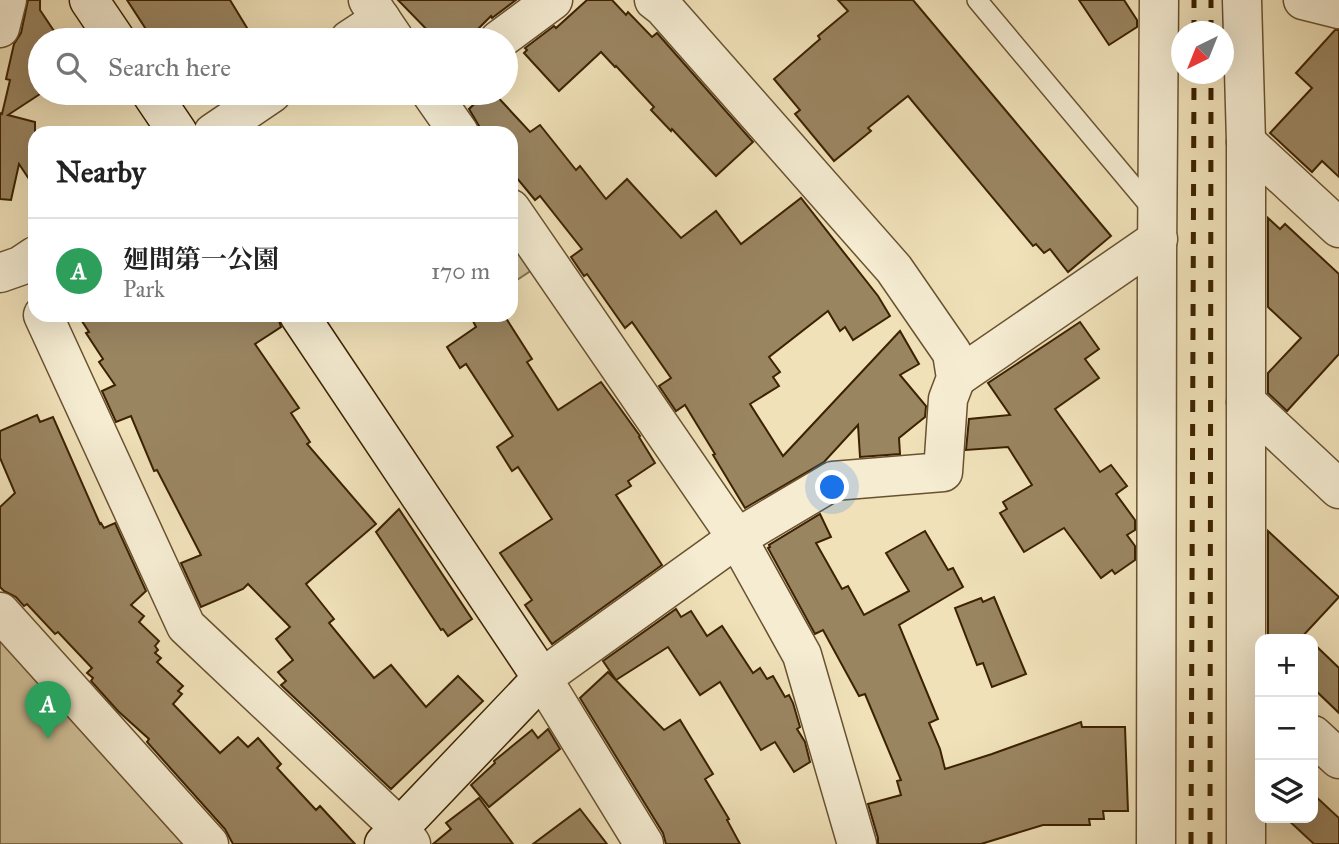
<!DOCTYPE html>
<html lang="en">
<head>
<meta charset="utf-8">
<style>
	:root { --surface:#fff; --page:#f2f2f2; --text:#222; --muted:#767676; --line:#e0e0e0; --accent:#8f2418 }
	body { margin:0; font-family:"IM FELL Great Primer","Noto Serif JP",serif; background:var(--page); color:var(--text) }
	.controls { position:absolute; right:21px; bottom:21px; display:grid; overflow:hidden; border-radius:14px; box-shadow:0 7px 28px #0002 }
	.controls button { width:63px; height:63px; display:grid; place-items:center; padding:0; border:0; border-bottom:2px solid var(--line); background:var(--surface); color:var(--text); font:35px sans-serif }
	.compass { position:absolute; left:1171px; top:21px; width:63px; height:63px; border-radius:50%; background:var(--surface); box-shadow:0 7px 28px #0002; rotate:223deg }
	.you { position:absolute; left:833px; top:488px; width:24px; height:24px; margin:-18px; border:5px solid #fff; border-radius:50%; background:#1a73e8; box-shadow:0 0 0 10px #1a73e833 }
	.badge { display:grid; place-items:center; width:46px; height:46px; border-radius:50%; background:var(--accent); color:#fff; font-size:23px; font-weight:700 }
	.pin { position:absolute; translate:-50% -58px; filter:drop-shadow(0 2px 4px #0008) }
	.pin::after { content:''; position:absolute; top:37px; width:24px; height:21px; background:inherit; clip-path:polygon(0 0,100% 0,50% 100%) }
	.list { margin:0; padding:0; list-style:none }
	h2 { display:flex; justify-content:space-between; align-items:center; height:91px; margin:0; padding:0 28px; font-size:30px }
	h2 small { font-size:23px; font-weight:400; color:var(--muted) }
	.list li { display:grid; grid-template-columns:46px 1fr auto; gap:21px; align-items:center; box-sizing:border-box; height:105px; padding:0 28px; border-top:2px solid var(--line) }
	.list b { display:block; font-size:26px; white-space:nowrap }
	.list p { margin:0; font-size:23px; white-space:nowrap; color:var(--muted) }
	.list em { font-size:23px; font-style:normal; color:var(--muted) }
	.icon { flex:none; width:38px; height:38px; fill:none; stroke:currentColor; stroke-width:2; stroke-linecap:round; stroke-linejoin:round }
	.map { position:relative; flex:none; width:1339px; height:844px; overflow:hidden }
	.search { position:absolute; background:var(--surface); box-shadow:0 7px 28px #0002; left:28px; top:28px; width:490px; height:77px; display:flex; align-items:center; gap:18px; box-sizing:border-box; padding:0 24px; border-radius:38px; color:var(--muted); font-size:26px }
	.panel { position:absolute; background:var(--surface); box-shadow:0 7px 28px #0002; left:28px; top:126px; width:490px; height:196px; border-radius:21px }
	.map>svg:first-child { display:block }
</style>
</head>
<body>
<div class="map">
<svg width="1339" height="844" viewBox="0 0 1339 844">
	<rect width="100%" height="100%" fill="#f0e1b9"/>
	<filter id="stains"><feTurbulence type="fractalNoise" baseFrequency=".00286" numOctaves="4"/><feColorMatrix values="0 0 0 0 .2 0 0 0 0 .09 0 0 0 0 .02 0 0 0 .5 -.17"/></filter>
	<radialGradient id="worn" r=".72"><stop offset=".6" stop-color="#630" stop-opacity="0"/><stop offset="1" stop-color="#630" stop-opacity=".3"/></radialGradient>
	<!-- green -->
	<g fill="#d1c19a" stroke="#86724e" stroke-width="2">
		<path d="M511,239L532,270L511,284Z"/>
		<path d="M0,633L192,844H0Z"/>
	</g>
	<!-- building -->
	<g fill="#9a8561" stroke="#3c2202" stroke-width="2">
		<path d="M28,0H40V10L60,40H40V94L8,115L35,122V188L19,164L11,200L0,199V113L2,114L10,80L6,79L14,44L21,33Z"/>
		<path d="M127,0H230L247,28L227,40H153Z"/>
		<path d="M398,0H516L492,18L491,16L467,40H437Z"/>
		<path d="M587,0H612L626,15L628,12L652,37L657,33L753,142L716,176L672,129L671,131L651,110L654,107L616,66L615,67L601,52L559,91L524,53L527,50L525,48L554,26L556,28Z"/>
		<path d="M838,0H913L1111,236L1068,272L1050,249L1044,253L1036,244L1033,246L908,96L868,128L871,131L834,161L795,114L800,110L774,79L820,39L818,36L848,11Z"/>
		<path d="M1079,0H1124L1137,20V27L1109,45Z"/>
		<path d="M1335,30H1339V177L1322,161L1312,172L1270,133L1312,88L1296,73Z"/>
		<path d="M486,93H494L530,132L540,125L576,170L580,166L606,199L627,179L681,238L716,211L741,244L801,198L878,296L890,316L853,340L845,327L840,331L828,311L769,357L780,372L773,377L779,386L750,404L783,456L900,331L919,364L900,375L926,406L925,417L899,438L900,454L860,457L858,425L824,462L745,508L713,455L715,454L685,405L676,411L659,386L671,378L632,322L625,328L587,274L584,276L571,257L582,249L540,196L535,200L511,171V133H485L479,126L469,109Z"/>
		<path d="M1268,218L1280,229L1285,224L1339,274V354L1287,411L1268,393V373L1301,338L1268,307Z"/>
		<path d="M78,315H277L281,327L255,344L299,408L291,413L310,442L307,444L376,524L306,584L334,619L329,623L374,678L391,665L426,707L458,676L483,701L391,789L281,685L286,681L278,672L293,660L276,639L290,627L248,584L243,589L201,607L181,563L201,555L157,470L154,471L131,416L116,422L102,391L115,385L99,362L103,359L86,333L89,332Z"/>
		<path d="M470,315H504L532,359L527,362L558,410L601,382L640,436L639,437L655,463L628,481L631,486L616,495L662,565L552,644L525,605L532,600L500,553L552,519L518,467L512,471L497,447L513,436L466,364L460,368L447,347L476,327Z"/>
		<path d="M1080,322L1099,349L1085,359L1099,378L1055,409L1100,472L1111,465L1127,486L1116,494L1135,520V530L1127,535L1135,546V560L1115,574L1112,570L1101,578L1064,528L1024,552L1000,513L1007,509L1003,502L1032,485L1008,447L966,450L969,419L1010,415L988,383Z"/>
		<path d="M37,415L40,422L53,417L100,524L101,523L104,528L115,523L146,591L131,605L144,616L139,622L159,641L155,646L158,650L155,653L161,658L157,662L183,686L178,691L182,694L173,704L220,753L238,737L248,747L258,738L281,764L277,768L316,810L320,806L355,844H233L225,829L147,742L149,739L118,711L91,681L93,678L87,673L92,668L58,632L55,634L27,604L24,606L16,597L4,591L0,587V507L15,493L0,458V431Z"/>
		<path d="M399,509L472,619L448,636L443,629L441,630L376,532Z"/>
		<path d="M820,514L831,537L816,543L842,589L848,586L864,615L909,591L886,553L925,531L948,570L953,568L963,587L899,625L938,719L929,723L940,749L945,769L992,754L1081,722L1082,727H1125L1128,811H1103L1104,819H1089L1090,825H1043L981,844H878V838L868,804L901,795L897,781L901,780L865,694L859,696L823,630L815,634L768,548L770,547L769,545Z"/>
		<path d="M1268,531L1339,597L1300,639H1271L1268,637Z"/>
		<path d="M994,597L1026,674L992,687L983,663L977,665L955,608L981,598L983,602Z"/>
		<path d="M676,609L681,617L691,611L707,636L722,626L753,673L760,668L767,679L773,676L785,697L789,695L793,703L800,727L797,729L805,742L810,762L794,772L775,742L761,750L720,682L700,695L668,647L616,680L603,661Z"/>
		<path d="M1313,643L1339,668V713L1313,688Z"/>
		<path d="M608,672L664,730L680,720L713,774L705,779L729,819L727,820L740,844H666L663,833L580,698Z"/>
		<path d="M548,729L560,749L489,807L471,785L495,763L494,761L532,730L538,738Z"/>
		<path d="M1313,794L1339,818V844H1314L1286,818H1313Z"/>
		<path d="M479,798L513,844H433L451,829L446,823Z"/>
		<path d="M580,809L607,844H533Z"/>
	</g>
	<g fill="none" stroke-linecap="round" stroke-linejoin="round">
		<!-- lane casing -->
		<g stroke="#695230" stroke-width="22">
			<path id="lane" d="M977,0L1154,211"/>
		</g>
		<!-- street casing -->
		<g stroke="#695230" stroke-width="41">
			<g id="street">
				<path d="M368,0L395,40"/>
				<path d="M1242,0L1246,142V844"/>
				<path d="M1303,0L1339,9"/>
				<path d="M0,28L7,0"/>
				<path d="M349,40L381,19"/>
				<path d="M499,40L553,0"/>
				<path d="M431,93L459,133"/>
				<path d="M213,133L272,93"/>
				<path d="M1246,142L1339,228"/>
				<path d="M511,209L737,538L802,655L857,844"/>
				<path d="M0,273L20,266L35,256"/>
				<path d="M43,315L186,626L399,827L411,844"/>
				<path d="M956,378L1158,239"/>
				<path d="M1246,402L1339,489"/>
				<path d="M0,612L209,844"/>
				<path d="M1313,735L1339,759"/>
				<path d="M644,844L542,678L737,538L833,481L943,472L948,399L956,378L952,353L894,269L663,7L654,0"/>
				<path d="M1156,844L1157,257L1159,0"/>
			</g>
		</g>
		<!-- secondary casing -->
		<g stroke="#3c2202" stroke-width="41">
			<g id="secondary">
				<path d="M89,0L116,40"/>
				<path d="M151,93L178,133"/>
				<path d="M299,315L542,678L384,844"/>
			</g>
		</g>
		<!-- lane -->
		<use href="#lane" stroke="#f5ecd2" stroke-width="19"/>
		<!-- street -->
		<use href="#street" stroke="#f5ecd2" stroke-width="38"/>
		<!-- secondary -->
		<use href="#secondary" stroke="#f5ecd2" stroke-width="38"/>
		<!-- rail -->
		<g stroke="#3c2202" stroke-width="5" stroke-dasharray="12 12" stroke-linecap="butt">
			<path d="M1194,32V0"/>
			<path d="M1211,32V0"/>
			<path d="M1191,844L1194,74"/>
			<path d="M1210,844L1211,74"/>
		</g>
	</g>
	<rect width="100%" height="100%" filter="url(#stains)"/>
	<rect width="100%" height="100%" fill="url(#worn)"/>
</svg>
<div class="controls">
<button>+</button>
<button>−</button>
<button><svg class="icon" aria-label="layers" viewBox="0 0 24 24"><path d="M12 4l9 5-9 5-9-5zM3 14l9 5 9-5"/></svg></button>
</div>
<svg class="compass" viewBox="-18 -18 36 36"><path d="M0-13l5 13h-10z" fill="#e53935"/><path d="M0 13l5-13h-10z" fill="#767676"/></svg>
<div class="you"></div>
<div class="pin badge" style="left:48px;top:739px;background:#2e9e5b">A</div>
<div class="search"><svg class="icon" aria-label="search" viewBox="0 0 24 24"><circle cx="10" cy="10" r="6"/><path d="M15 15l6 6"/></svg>Search here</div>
<section class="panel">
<h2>Nearby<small></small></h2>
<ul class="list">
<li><span class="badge" style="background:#2e9e5b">A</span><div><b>廻間第一公園</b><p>Park</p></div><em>170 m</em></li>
</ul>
</section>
</div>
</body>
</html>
